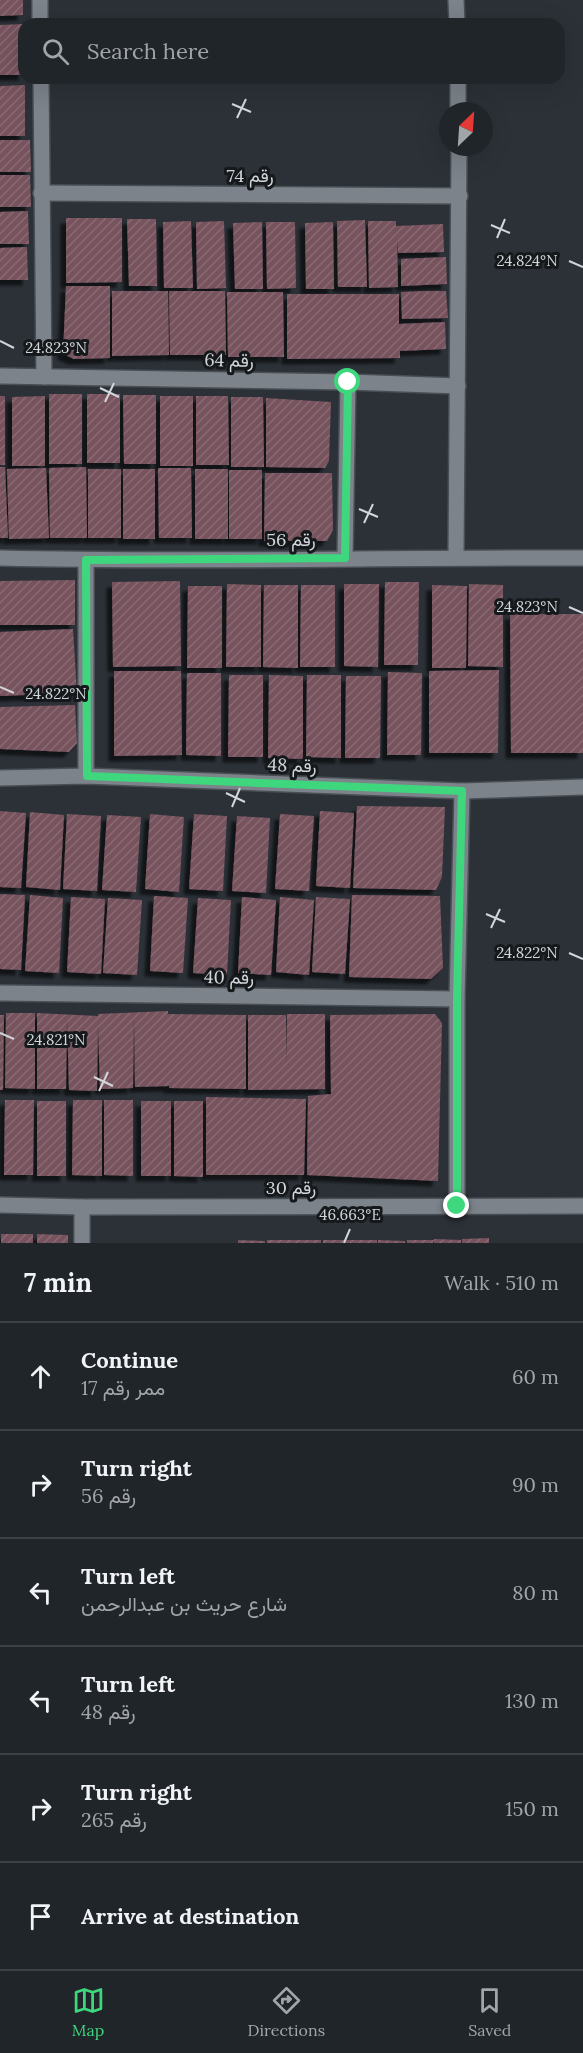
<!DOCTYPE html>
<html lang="en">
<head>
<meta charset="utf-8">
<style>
	:root { --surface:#202529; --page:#2d3135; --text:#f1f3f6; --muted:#a2a5a8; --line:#3d4246; --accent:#3fd77d }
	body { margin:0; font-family:Lora,Vazirmatn,serif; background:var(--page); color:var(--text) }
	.compass { position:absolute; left:439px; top:102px; width:54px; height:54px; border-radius:50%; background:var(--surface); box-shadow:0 6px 24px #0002; rotate:25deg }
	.stop { position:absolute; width:18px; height:18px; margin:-14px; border:4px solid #3fd77d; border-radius:50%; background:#fff }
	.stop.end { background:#3fd77d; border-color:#fff; box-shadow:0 2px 6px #0008 }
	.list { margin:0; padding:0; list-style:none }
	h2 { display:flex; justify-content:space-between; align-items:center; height:78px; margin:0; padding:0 24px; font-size:26px }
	h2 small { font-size:20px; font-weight:400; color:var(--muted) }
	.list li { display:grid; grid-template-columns:39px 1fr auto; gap:18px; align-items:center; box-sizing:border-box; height:108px; padding:0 24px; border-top:2px solid var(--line) }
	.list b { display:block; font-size:22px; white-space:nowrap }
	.list p { margin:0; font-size:20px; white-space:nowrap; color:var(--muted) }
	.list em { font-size:20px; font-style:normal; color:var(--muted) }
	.icon { flex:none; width:33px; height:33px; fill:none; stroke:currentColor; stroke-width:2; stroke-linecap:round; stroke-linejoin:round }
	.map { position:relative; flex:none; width:583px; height:1243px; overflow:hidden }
	.search { position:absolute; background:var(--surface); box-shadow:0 6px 24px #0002; left:18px; right:18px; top:18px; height:66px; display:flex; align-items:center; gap:15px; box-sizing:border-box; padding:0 21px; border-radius:18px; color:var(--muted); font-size:22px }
	.sheet { height:726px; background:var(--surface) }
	nav { display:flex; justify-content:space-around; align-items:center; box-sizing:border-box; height:84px; border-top:2px solid var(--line); background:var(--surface); font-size:16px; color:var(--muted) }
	nav a { display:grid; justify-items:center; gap:3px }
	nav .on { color:var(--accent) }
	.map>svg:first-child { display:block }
</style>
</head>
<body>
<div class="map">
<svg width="583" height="1243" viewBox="0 0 583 1243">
	<defs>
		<pattern id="building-hatch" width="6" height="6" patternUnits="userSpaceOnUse" patternTransform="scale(1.5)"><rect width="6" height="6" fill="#77525d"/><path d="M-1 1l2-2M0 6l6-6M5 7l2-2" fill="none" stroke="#896a74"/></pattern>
		<filter id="shadow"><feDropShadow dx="-5.5" dy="5.5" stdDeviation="1.5" flood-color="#0009"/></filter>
	</defs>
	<rect width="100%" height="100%" fill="#2b3137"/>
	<!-- building -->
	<g fill="url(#building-hatch)" filter="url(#shadow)">
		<path d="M0,0H23V15L0,16Z"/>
		<path d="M24,24V75H0V25Z"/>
		<path d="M25,85V136H0V86Z"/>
		<path d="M0,140H30L31,172H0Z"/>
		<path d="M0,175H30L31,207H0Z"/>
		<path d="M28,211L29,244H0V212Z"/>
		<path d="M66,218H122V282L66,283Z"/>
		<path d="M127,219H156L157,286H129Z"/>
		<path d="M365,220L367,287H338L337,221Z"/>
		<path d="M191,221L193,288H164L163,222Z"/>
		<path d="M224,221L226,288L197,289L196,222Z"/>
		<path d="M368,221H396V226L443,224L444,252L398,253L397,238L398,287L369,288Z"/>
		<path d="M262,222L263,289H235L233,223Z"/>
		<path d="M266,222H295L296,288L267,289Z"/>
		<path d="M333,222L334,289H306L305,223Z"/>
		<path d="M27,247L28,280H0V248Z"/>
		<path d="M446,257L447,284L401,286V259Z"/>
		<path d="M66,286H110V358L74,359L63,354Z"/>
		<path d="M112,291H168L169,355L112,356Z"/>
		<path d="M169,291H225L226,355H170Z"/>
		<path d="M424,291H446L448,318L402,319L401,292Z"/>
		<path d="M227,292H283L284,357H228Z"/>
		<path d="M287,294H399V324L445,322L446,349L400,351V358L287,359Z"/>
		<rect x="49" y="394" width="33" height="70"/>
		<rect x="87" y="394" width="33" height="69"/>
		<path d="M123,395H156V464H124Z"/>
		<rect x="0" y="396" width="5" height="69"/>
		<path d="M45,396V466H12V397Z"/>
		<rect x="160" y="396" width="33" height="70"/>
		<path d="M196,396H228L229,465H196Z"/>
		<path d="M231,397H263L264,467H231Z"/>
		<path d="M266,398L331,402L329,461L325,468L266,467Z"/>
		<path d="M0,467H5L8,538H0Z"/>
		<path d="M86,467L87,538H50L49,468Z"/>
		<path d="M46,468L49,538L9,539L7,469Z"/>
		<path d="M158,468H191L192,538H159Z"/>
		<rect x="88" y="469" width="33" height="69"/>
		<rect x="123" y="469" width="32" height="70"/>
		<rect x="195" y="469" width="33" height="70"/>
		<rect x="229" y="470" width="33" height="69"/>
		<path d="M265,473H332L333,530L327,541H264Z"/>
		<path d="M75,580V625H0V581Z"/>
		<path d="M180,581L181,666L113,667L112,582Z"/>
		<path d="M385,582H419L418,665H384Z"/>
		<path d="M227,584L261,585V667H226Z"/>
		<path d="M344,584H379L378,667L344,666Z"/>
		<path d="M469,584L503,585V667L468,666Z"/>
		<path d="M264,585H298V668L263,667Z"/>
		<path d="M301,585H335V667H300Z"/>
		<path d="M432,585L467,586L466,668H432Z"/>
		<path d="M188,586H222V668H187Z"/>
		<path d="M510,614H583V753H511Z"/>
		<path d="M73,629L77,693L0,696V632Z"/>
		<path d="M499,670L498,753H429V671Z"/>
		<path d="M114,671H181L182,755L114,756Z"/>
		<path d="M388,672L422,673L421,755H387Z"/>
		<path d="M187,673H221V756L186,755Z"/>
		<path d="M229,675H263V757H228Z"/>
		<path d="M269,675L303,676V759L268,758Z"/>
		<path d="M307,675H341V758L306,757Z"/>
		<path d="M346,676H381L380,758H345Z"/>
		<path d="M75,705L77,743L69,752L0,749V707Z"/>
		<path d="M357,806L445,807L442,877L436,890L353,888Z"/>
		<path d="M0,811L26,813L21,888L0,887Z"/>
		<path d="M320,811L354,813L350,888L316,886Z"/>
		<path d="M30,812L64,815L60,890L26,887Z"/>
		<path d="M67,814L101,816L97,891L63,889Z"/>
		<path d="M150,814L184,817L179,892L145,889Z"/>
		<path d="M194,814L227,816L223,891L189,889Z"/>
		<path d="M280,814L314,816L309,891L275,889Z"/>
		<path d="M107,815L141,817L136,892L102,890Z"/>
		<path d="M237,816L270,818L266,893L232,891Z"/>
		<path d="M0,894L25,895L21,970L0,969Z"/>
		<path d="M30,895L63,898L59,973L25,971Z"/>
		<path d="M352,895L440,896L443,968L431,979L349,977Z"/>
		<path d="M154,896L188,898L183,973L150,971Z"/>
		<path d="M71,897L105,899L101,974L67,972Z"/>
		<path d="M242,897L276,900L271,975L238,973Z"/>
		<path d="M280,897L314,900L309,975L276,972Z"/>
		<path d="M316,897L350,899L345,974L312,972Z"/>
		<path d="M108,898L142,900L137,975L103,973Z"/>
		<path d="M198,898L231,900L227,975L193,973Z"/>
		<path d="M168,1011V1014L246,1015V1089L169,1088V1086L135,1087L134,1017L133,1088L100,1089L98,1025L97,1091L69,1090L67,1018L66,1089H37V1013L98,1016V1014Z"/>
		<path d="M6,1013H35V1089L5,1088Z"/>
		<path d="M287,1014H325V1089L248,1090V1015H286L287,1064Z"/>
		<path d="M435,1014L442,1023L438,1181L307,1175L308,1096L331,1094L330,1015Z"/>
		<path d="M0,1015H4L3,1090H0Z"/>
		<path d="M206,1097L306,1099L304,1175H206Z"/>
		<path d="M5,1100H34L33,1175H4Z"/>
		<path d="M73,1100H102V1176L72,1175Z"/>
		<path d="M104,1100H133V1176L104,1175Z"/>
		<rect x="37" y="1101" width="29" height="75"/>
		<rect x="141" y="1101" width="30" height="75"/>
		<path d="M174,1101H203V1177L174,1176Z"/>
		<rect x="1" y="1234" width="32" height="9"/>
		<path d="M37,1234L68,1235V1243H37Z"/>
		<path d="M489,1238V1243H462V1239Z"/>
		<path d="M434,1239L461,1240V1243H434Z"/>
		<path d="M238,1240L265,1241V1243H238Z"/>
		<rect x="267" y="1240" width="54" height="3"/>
		<rect x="323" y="1240" width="54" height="3"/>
		<path d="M378,1240L405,1241V1243H378Z"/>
		<path d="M407,1240H434L433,1243H407Z"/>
	</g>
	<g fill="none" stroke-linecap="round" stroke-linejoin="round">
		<!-- minor casing -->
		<g stroke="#484e53" stroke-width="18">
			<g id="minor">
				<path d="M40,0V24"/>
				<path d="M456,0L457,24"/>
				<path d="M41,78L44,377"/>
				<path d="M458,78V111"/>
				<path d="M41,193L460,196"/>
				<path d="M0,376L348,382L458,386"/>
				<path d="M456,557L459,147"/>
				<path d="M0,558C194,563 389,557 583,558"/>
				<path d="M345,558L348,382"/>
				<path d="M86,560V776"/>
				<path d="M0,778L86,776L462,791L583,787"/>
				<path d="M0,993L457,999"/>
				<path d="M0,1205L82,1207L583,1206"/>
				<path d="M457,1206V999L462,791"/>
				<path d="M82,1243V1207"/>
			</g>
		</g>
		<!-- minor -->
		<use href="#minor" stroke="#7c838a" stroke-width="15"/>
	</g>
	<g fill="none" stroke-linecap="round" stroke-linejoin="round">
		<!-- route -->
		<path stroke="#3fd77d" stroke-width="8" d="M348,382L345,558L86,560L87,776L462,791L457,999V1206"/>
	</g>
	<!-- ticks -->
	<path fill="none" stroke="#d2d6da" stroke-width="2" d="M232,104L251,112M237,118L246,99M491,225L510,233M497,238L505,219M569,261L583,267M0,341L14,348M100,388L119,397M105,402L114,383M359,509L378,517M364,523L373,504M569,607L583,613M0,687L14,693M226,793L245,802M232,807L240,788M486,914L505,922M491,928L500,909M569,953L583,959M0,1033L14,1039M94,1077L113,1086M99,1091L108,1072M344,1243L350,1229"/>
	<g text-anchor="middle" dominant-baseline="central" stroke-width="6" stroke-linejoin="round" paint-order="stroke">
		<!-- street labels -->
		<g font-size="18" fill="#d2d6da" stroke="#16191b">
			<text x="250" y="175">رقم 74</text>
			<text transform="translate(229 360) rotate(1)">رقم 64</text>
			<text x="291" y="539">رقم 56</text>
			<text transform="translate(292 765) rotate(2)">رقم 48</text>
			<text transform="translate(229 977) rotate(1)">رقم 40</text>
			<text x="291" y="1187">رقم 30</text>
		</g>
	</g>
	<g font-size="15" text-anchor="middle" fill="#d2d6da" stroke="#16191b" stroke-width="6" stroke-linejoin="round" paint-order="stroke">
		<text x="527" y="266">24.824°N</text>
		<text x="56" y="353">24.823°N</text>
		<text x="527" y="612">24.823°N</text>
		<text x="56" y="699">24.822°N</text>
		<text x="527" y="958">24.822°N</text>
		<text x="56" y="1045">24.821°N</text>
		<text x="350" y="1220">46.663°E</text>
	</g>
</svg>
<svg class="compass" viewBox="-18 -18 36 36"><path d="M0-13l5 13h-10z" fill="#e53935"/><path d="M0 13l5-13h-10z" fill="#a2a5a8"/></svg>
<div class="stop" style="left:348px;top:382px"></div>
<div class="stop end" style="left:457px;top:1206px"></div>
<div class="search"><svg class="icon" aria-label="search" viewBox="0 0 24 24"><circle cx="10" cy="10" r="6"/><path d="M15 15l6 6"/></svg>Search here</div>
</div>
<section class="sheet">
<h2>7 min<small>Walk · 510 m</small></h2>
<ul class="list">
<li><svg class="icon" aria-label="ahead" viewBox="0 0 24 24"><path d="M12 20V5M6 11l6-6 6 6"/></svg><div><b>Continue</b><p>ممر رقم 17</p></div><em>60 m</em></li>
<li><svg class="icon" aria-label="right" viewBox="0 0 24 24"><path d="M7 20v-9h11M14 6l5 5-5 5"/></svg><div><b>Turn right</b><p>رقم 56</p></div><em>90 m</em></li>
<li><svg class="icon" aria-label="left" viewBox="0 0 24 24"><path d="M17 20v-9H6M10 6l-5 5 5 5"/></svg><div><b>Turn left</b><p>شارع حريث بن عبدالرحمن</p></div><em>80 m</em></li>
<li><svg class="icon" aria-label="left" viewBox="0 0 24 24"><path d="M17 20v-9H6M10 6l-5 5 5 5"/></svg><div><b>Turn left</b><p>رقم 48</p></div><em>130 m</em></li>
<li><svg class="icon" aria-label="right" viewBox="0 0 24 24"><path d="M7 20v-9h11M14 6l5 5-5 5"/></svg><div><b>Turn right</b><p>رقم 265</p></div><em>150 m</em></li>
<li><svg class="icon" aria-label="arrive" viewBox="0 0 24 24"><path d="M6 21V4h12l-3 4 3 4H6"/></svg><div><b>Arrive at destination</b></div></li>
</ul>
</section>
<nav>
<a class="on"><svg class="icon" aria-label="map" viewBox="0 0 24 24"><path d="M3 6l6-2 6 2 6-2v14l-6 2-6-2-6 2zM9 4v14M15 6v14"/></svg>Map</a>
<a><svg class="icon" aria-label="directions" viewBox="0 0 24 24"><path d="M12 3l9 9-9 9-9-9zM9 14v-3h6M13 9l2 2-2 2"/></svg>Directions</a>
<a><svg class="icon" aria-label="saved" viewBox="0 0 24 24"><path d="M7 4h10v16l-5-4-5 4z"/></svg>Saved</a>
</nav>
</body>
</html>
